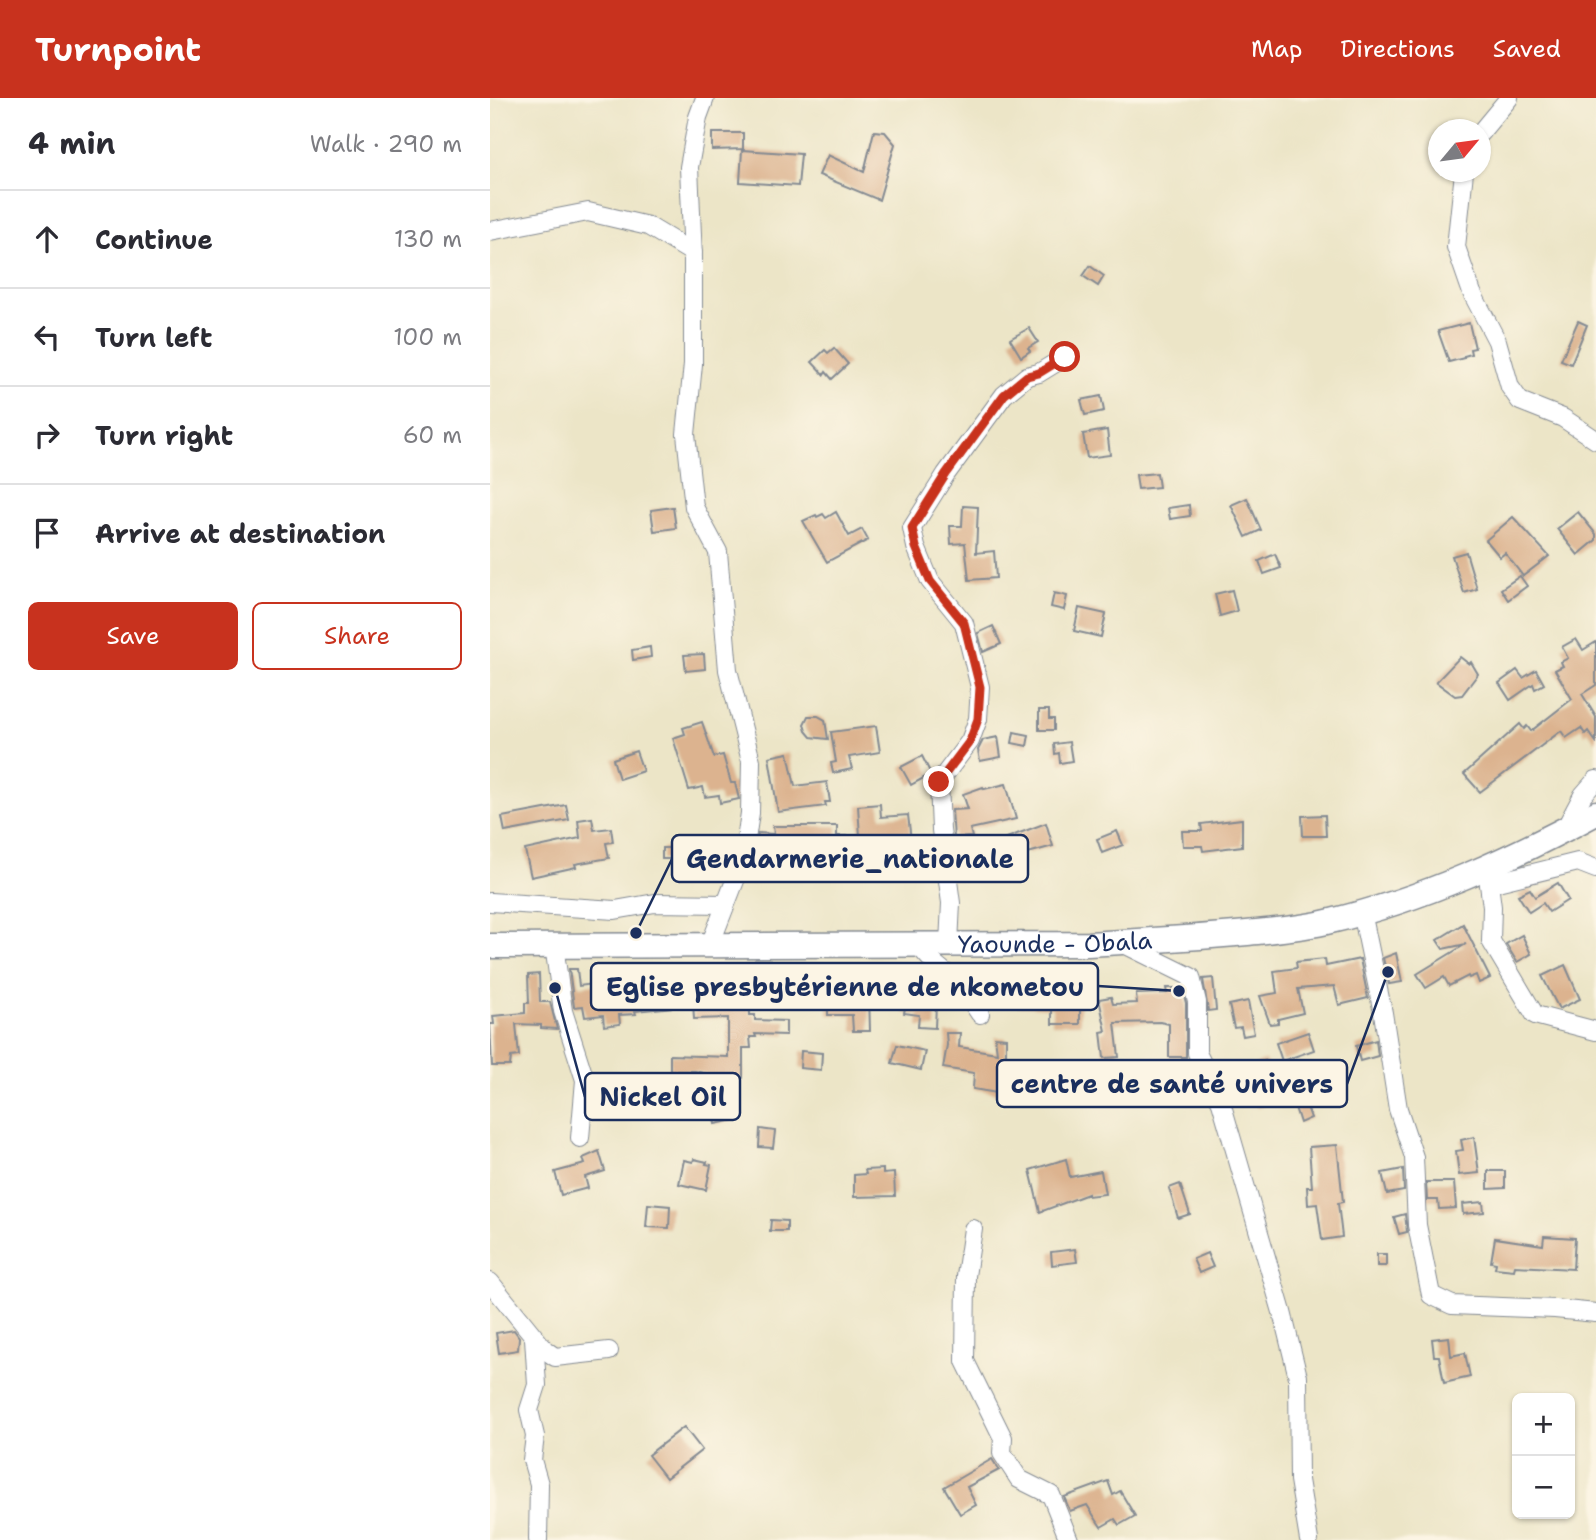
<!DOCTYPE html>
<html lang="en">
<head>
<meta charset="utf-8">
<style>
	:root { --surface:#fff; --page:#f2f2f3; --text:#2b2b33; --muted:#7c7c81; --line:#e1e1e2; --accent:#c8321e }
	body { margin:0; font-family:"Shantell Sans",sans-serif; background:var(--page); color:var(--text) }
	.controls { position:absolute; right:21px; bottom:21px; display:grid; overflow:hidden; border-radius:10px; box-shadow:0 2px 5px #0004 }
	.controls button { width:63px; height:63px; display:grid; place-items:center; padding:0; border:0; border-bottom:2px solid var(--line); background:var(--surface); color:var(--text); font:35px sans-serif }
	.compass { position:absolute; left:938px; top:21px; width:63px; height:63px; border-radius:50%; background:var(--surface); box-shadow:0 2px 5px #0004; rotate:61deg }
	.stop { position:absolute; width:21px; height:21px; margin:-16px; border:5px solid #c8321e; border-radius:50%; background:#fff }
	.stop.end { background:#c8321e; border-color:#fff; box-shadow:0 2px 7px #0008 }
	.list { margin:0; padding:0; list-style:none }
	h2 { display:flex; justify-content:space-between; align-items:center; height:91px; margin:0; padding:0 28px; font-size:30px }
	h2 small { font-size:23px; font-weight:400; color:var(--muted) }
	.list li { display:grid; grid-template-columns:46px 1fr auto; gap:21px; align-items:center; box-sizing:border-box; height:98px; padding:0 28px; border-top:2px solid var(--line) }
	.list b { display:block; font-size:26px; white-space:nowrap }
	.list em { font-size:23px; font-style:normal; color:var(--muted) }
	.actions { display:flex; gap:14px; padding:21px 28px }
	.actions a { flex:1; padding:16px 0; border:2px solid var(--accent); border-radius:10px; text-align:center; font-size:24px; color:var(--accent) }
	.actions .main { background:var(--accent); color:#fff }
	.icon { flex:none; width:38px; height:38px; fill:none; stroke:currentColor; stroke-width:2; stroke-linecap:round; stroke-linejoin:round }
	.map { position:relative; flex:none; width:1106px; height:1442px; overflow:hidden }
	header { display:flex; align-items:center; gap:42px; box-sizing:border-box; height:98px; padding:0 35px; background:var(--accent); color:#fff }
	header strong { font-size:33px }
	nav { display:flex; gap:38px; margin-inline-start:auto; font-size:24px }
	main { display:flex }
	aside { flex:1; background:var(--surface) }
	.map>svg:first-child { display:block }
</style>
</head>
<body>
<header>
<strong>Turnpoint</strong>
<nav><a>Map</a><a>Directions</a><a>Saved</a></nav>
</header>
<main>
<aside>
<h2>4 min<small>Walk · 290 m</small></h2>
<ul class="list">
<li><svg class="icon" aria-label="ahead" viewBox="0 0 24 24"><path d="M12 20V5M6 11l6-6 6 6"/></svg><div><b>Continue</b></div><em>130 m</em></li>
<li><svg class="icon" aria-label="left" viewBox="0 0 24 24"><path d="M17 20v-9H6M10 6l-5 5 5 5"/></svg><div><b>Turn left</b></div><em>100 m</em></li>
<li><svg class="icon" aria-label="right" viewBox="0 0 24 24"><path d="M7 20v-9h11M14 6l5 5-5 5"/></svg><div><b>Turn right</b></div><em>60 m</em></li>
<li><svg class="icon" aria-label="arrive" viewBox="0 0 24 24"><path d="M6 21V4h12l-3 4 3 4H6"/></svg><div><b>Arrive at destination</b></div></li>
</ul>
<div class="actions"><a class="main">Save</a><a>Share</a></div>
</aside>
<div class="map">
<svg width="1106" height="1442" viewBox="0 0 1106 1442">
	<rect width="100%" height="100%" fill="#fcf5e5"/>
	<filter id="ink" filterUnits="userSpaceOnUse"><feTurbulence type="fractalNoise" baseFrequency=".0143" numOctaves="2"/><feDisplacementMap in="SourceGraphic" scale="14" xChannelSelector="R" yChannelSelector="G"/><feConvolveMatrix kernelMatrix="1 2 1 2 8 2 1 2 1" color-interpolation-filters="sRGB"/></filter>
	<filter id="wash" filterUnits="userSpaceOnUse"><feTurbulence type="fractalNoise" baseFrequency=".00686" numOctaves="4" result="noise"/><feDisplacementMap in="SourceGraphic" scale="28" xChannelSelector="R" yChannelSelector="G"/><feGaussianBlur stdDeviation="1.57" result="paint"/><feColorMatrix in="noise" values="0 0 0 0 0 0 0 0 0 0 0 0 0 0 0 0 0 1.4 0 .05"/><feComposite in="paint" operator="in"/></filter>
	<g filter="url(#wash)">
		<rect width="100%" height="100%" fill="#ece5c7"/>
		<g id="blocks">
			<!-- building -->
			<g fill="#dcb38f">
				<path d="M384,33L395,34L405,46L389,102L329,77L338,57L374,74Z"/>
				<path d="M222,35H253V51L222,52Z"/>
				<path d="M252,52L311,56L308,88L250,84Z"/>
				<path d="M600,168L614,178L608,188L593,178Z"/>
				<path d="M1088,223L1097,227L1081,266L1071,262Z"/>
				<path d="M979,225L985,250L980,251L981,256L974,258V260L959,264L948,233Z"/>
				<path d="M539,230L548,244L538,250L540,253L531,259L520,241Z"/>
				<path d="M344,250L358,266L342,281L336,274L334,277L322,264L335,252L338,255Z"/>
				<path d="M611,298L614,313L595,317L591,302Z"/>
				<path d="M617,332L620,357L597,360L593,336Z"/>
				<path d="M667,375L669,389L648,391L646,377Z"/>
				<path d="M757,400L771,432L756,439L741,407Z"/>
				<path d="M699,407L700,418L680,421L678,410Z"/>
				<path d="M473,408L488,409L486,455L504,453L506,480L479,482L475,445L461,446L460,428H472Z"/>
				<path d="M183,409L186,430L164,433L161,412Z"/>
				<path d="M346,414L359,438L372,431L378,442L337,464L313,423L326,417L327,419L333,416L336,420Z"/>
				<path d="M1088,414L1106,436V442L1088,457L1067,431Z"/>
				<path d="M1023,419L1059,458L1033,478L1015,455L1010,459L996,442Z"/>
				<path d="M976,454L987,491L974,495L962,458Z"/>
				<path d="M785,456L791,470L774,476L769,463Z"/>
				<path d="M1030,478L1037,488L1018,502L1011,491Z"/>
				<path d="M742,492L747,513L730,518L725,496Z"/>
				<path d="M564,495L577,498L574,512L561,509Z"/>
				<path d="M589,510L616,516L611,539L584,533Z"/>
				<path d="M503,528L511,546L493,554L488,535Z"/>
				<path d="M1086,541L1093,552L1106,544V587L1092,596L1106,619V644L1098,633L1095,636L1091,630L1076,640L1071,633L990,694L974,676L1030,626L1034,631L1037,628L1041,633L1082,601L1065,572L1073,568L1071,564L1078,560L1072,549Z"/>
				<path d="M160,549L161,559L143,562L142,552Z"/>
				<path d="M214,556L215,571L196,573L194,557Z"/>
				<path d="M970,559L979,566L981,564L988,576L972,597L965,598L946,584Z"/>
				<path d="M1027,572L1033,580L1046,572L1054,586L1045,591L1043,586L1020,602L1009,585Z"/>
				<path d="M549,612H559V621H564V632H549Z"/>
				<path d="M318,618H328L335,622L338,641L321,639L316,633L314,626Z"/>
				<path d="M212,624L224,659L233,657L241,685H245L249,701L230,705L229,697L215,699L213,689L199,692L183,640L195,636L193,630Z"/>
				<path d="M386,628L390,654L359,659L362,671L343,675L341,665L346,664L341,634Z"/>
				<path d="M524,634L539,637L537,648L522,645Z"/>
				<path d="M508,639L511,659L490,663L488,652L493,642Z"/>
				<path d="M579,644L582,663L570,665L569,655L565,656L564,646Z"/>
				<path d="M146,653L153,673L129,681L123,661Z"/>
				<path d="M298,655L305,688L337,684L340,704H335L336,708L288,714L279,659Z"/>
				<path d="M432,658L441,676L421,687L411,669Z"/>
				<path d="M516,686L526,721L480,731L482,739L464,740L462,712L478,711L473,696L493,689L494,691Z"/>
				<path d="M390,706L391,719L418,717L421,742L441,740L442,753L410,756L409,748H391V768H367V773L350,774V768L290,769V757H265L268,735L284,736L283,728H347V738H370L368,708Z"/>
				<path d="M76,707L79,722L15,734L12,719Z"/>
				<path d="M835,717L836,738H813L812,718Z"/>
				<path d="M102,720L104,732L121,730L123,744L116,745L119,760L85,766L86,769L41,779L35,752L90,740L88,722Z"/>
				<path d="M752,721V748L713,753L712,748H693L692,733H712L711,726Z"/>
				<path d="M556,725L563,748L538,755L535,747L509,755L506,744Z"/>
				<path d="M627,733L633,747L612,755L607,741Z"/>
				<rect x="172" y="750" width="10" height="11"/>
				<path d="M1068,785L1078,802L1059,814L1053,805L1039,814L1028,797L1040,791L1045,799Z"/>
				<path d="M973,826L1000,880L989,885L986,877L979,880L978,878L959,888L954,879L936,890L927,876L976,846L953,851L947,842Z"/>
				<path d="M1032,837L1041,856L1027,864L1016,846Z"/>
				<path d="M906,855L912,884L899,886L893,860Z"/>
				<path d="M835,861L836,868L870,861L878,900L849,907L844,888L808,891L813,915L788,921V925L780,926L770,898L787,895L784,873L807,870L806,864Z"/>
				<path d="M1075,867L1090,901L1069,911L1052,878Z"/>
				<path d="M155,868V870L178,869V883H181L183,909L145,913L146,916L129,917L130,926L114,928L113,917L95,919L93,908L84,909L79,871H87L89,888L112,885L111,874H133V870Z"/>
				<path d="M523,873H537V890L560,891L559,901H590V926H562V910L527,908V888H521Z"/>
				<path d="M268,875L300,878V891H288V888L259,889L260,917H265V922L296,923V937L265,936L266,939H260L261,950H253V980H241V982L205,973H180V957L238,959V920L204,921L203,904L231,902L230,878Z"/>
				<path d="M49,876L50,904H60L67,931L51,930V927L26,926L29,958L21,959L20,968H2L0,926H4L3,918L35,915V905H39L38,877Z"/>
				<path d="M723,880L726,912L718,913L713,881Z"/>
				<path d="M430,886L453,888L459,893L458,907L446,906L445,930L428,929L429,917L414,915L416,904L428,905Z"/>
				<path d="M676,890H692L696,905V959H679V926L670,924L625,925L629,959L614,960L611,934L616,933L609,901L621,899L623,906L647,905L646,896L677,895Z"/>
				<path d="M379,896L380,933H363L362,917H338V904L356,903L355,898Z"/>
				<path d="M758,903L764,936L753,938L751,929L744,930L739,907Z"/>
				<path d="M818,934L824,952L792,963L786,945Z"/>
				<path d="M456,935H470L469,949L507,955L505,939L516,940V966L543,968L542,983L514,981L513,996L483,991L484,975L453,970L457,947Z"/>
				<path d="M886,942L888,958L870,963L866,948Z"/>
				<path d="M407,947L435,953L431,972L402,965Z"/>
				<path d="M311,953L332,955L331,972L310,970Z"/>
				<path d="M775,962L789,997L777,1001L779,1006L767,1010L762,996L755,998L751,986L756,984L751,974Z"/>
				<path d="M810,990L821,1020L810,1025L800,994Z"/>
				<path d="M243,992L249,1021L225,1026L219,997Z"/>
				<path d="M270,1031L285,1033L283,1050L269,1049Z"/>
				<path d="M984,1039L989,1075L969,1077L966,1053L973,1052L971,1042Z"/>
				<path d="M847,1047L853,1104L848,1105L852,1139L832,1142L827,1106L818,1107L817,1089H822L819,1049Z"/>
				<path d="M109,1053L115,1073L95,1079L98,1090L71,1097L65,1074L95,1066L93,1060Z"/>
				<path d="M204,1061L217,1064L216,1066L221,1067L216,1092L189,1086L194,1062L203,1064Z"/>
				<path d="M576,1061L580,1079L611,1073L615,1096L598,1098V1096L550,1114L540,1072Z"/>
				<path d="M393,1071V1076L404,1075L405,1098L364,1099V1077L376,1076L375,1072Z"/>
				<path d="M913,1071L914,1093L897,1096L892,1075Z"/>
				<path d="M998,1073H1015V1090L998,1091Z"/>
				<path d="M936,1084H964L966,1110L949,1111L948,1102H937Z"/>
				<path d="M690,1086L700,1116L688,1120L679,1090Z"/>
				<path d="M993,1104L994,1114L973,1116L972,1106Z"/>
				<path d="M158,1106L180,1108L179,1130L156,1129Z"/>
				<path d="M915,1116L917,1134L909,1136L904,1119Z"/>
				<path d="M281,1122L297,1123V1133H280Z"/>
				<path d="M1054,1138L1085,1140L1083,1171L1025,1168L1024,1172L1005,1170L1006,1165L1001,1164L1005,1140L1053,1147Z"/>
				<path d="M585,1151L587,1164L562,1167L561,1154Z"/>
				<path d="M717,1155L723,1169L709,1175L703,1161Z"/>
				<rect x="887" y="1156" width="9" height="12"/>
				<path d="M24,1232L29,1239L28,1252L9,1255L6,1235Z"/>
				<path d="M959,1239L961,1258L975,1255L980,1279L954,1285L949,1258H944L942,1241Z"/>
				<path d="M194,1329L212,1352L176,1380L158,1357Z"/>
				<path d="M502,1361L509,1372L477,1389L486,1407L470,1416L454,1389Z"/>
				<path d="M618,1383L623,1397L630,1393L645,1418L629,1427L625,1421L611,1429L597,1407L580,1413L574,1399Z"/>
			</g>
		</g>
	</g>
	<g filter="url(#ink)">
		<use href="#blocks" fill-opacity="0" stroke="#848a92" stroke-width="2"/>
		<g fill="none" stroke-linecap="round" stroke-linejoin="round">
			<!-- minor casing -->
			<g stroke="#848a92" stroke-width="20">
				<g id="minor">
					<path d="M215,0L208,19L199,69L203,160V266L196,336L204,409L228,454L238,572L261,663L260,715L253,762L220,847"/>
					<path d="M990,35L1019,0"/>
					<path d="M974,74L966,149L982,195L1007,243L1020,289L1030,303L1073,320L1106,342"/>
					<path d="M0,133L98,114L158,128L203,155"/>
					<path d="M1075,731L1093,697L1106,682"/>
					<path d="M1001,766L999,786L1002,809L1001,843L1045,917L1106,933"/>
					<path d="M999,786L1088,764L1106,771"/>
					<path d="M0,804L125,812L165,805L235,806"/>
					<path d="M872,814L893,915L908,1011L924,1059L927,1127L941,1197L962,1207L1065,1211L1106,1215"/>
					<path d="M630,844L701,879L707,904V955L731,1004L792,1214L808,1279L809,1382L819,1442"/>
					<path d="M427,846L446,867L471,888L490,916"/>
					<path d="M459,846L461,805L451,732L449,684L480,643L488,621L490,589L474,525L440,483L426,449L422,430L456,376L514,297L537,278L549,275L575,259"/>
					<path d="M64,847L73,913L95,982L90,1040"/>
					<path d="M483,1131L476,1178L475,1263L513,1340L512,1355L529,1381L561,1397L579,1442"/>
					<path d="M0,1184L55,1252L65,1259L119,1253"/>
					<path d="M44,1240L47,1287L39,1312L45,1338L42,1362L49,1386L48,1442"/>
				</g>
			</g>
			<!-- highway casing -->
			<g stroke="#848a92" stroke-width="27">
				<g id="highway">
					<path id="s1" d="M0,848L598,846C651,843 704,840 757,835C785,832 814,830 841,823C934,801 1022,760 1106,715"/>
				</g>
			</g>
			<!-- minor -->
			<use href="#minor" stroke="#fff" stroke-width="18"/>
			<!-- highway -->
			<use href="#highway" stroke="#fff" stroke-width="24"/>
		</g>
	</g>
	<g fill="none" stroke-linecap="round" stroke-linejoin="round" filter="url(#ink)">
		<!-- route -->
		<path stroke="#c8321e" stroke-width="9" d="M449,684L480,643L488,621L490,589L474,525L440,483L426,449L422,430L456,376L514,297L537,278L549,275L575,259"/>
	</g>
	<g text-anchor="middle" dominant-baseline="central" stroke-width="6" stroke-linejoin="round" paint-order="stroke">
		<!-- street labels -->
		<g font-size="24" fill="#1b2f5e" stroke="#fcf5e5">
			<text stroke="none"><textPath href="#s1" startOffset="565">Yaounde - Obala</textPath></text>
		</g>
	</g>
	<!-- callouts -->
	<path fill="none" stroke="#1b2f5e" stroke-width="2.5" d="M146 835L182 761M689 893L608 888M898 874L857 986M65 890L95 999"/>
	<g fill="#1b2f5e" stroke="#fcf5e5" stroke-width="2.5">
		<circle cx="146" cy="835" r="7"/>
		<circle cx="689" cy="893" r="7"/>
		<circle cx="898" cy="874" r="7"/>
		<circle cx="65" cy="890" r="7"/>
	</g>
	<g fill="#fcf5e5" stroke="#1b2f5e" stroke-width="2.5">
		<rect x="182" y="737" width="356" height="47" rx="7"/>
		<rect x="101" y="865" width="507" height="47" rx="7"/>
		<rect x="507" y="962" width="350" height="47" rx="7"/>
		<rect x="95" y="975" width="155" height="47" rx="7"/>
	</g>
	<g font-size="26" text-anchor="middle" font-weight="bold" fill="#1b2f5e">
		<text x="360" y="770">Gendarmerie_nationale</text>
		<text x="355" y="898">Eglise presbytérienne de nkometou</text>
		<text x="682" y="995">centre de santé univers</text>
		<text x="173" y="1008">Nickel Oil</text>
	</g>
</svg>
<div class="controls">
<button>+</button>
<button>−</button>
</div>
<svg class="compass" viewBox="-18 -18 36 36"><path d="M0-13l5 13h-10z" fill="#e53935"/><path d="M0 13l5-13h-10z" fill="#7c7c81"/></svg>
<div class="stop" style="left:575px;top:259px"></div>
<div class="stop end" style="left:449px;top:684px"></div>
</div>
</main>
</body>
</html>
